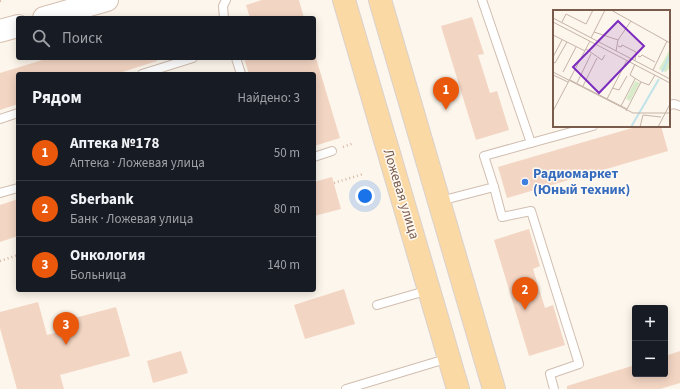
<!DOCTYPE html>
<html lang="ru">
<head>
<meta charset="utf-8">
<style>
	:root { --surface:#171b24; --page:#20242c; --text:#f1f3f6; --muted:#9ea1a6; --line:#363941; --accent:#ea580c }
	body { margin:0; font-family:"Source Sans 3",sans-serif; background:var(--page); color:var(--text) }
	.controls { position:absolute; right:12px; bottom:12px; display:grid; overflow:hidden; border-radius:4px; box-shadow:0 2px 10px #0003 }
	.controls button { width:36px; height:36px; display:grid; place-items:center; padding:0; border:0; border-bottom:1px solid var(--line); background:var(--surface); color:var(--text); font:20px sans-serif }
	.you { position:absolute; left:365px; top:196px; width:14px; height:14px; margin:-10px; border:3px solid #fff; border-radius:50%; background:#1a73e8; box-shadow:0 0 0 6px #1a73e833 }
	.badge { display:grid; place-items:center; width:26px; height:26px; border-radius:50%; background:var(--accent); color:#fff; font-size:13px; font-weight:700 }
	.pin { position:absolute; translate:-50% -33px; filter:drop-shadow(0 1px 2px #0008) }
	.pin::after { content:''; position:absolute; top:21px; width:14px; height:12px; background:inherit; clip-path:polygon(0 0,100% 0,50% 100%) }
	.list { margin:0; padding:0; list-style:none }
	h2 { display:flex; justify-content:space-between; align-items:center; height:52px; margin:0; padding:0 16px; font-size:17px }
	h2 small { font-size:13px; font-weight:400; color:var(--muted) }
	.list li { display:grid; grid-template-columns:26px 1fr auto; gap:12px; align-items:center; box-sizing:border-box; height:56px; padding:0 16px; border-top:1px solid var(--line) }
	.list b { display:block; font-size:15px; white-space:nowrap }
	.list p { margin:0; font-size:13px; white-space:nowrap; color:var(--muted) }
	.list em { font-size:13px; font-style:normal; color:var(--muted) }
	.icon { flex:none; width:22px; height:22px; fill:none; stroke:currentColor; stroke-width:2; stroke-linecap:round; stroke-linejoin:round }
	.map { position:relative; flex:none; width:680px; height:389px; overflow:hidden }
	.search { position:absolute; background:var(--surface); box-shadow:0 2px 10px #0003; left:16px; top:16px; width:300px; height:44px; display:flex; align-items:center; gap:10px; box-sizing:border-box; padding:0 14px; border-radius:4px; color:var(--muted); font-size:15px }
	.panel { position:absolute; background:var(--surface); box-shadow:0 2px 10px #0003; left:16px; top:72px; width:300px; height:220px; border-radius:4px }
	.map>svg:first-child { display:block }
</style>
</head>
<body>
<div class="map">
<svg width="680" height="389" viewBox="0 0 680 389">
	<rect width="100%" height="100%" fill="#fdf6ec"/>
	<!-- building -->
	<g fill="#f3d5c3">
		<path d="M262,0H299L304,18H250L246,5Z"/>
		<path d="M472,17L484,54L478,55L490,93L497,91L509,130L476,140L441,26Z"/>
		<path d="M49,58H157V61L116,74H18V104L0,110V73Z"/>
		<path d="M244,58H316L340,138L314,146V74H249Z"/>
		<path d="M639,126H661L668,151L507,198L498,167Z"/>
		<path d="M332,177L341,209L314,216V182Z"/>
		<path d="M18,199V236L0,242V205Z"/>
		<path d="M529,229L540,266L533,269L545,308L553,305L565,345L529,356L494,240Z"/>
		<path d="M344,289L355,324L305,339L294,305Z"/>
		<path d="M38,302L47,335L74,328L71,319L116,307L130,356L60,375L64,389H17L0,328V312Z"/>
		<path d="M181,351L188,373L153,383L147,361Z"/>
		<path d="M680,351V383L660,389H567V386L635,365V374H665V356Z"/>
	</g>
	<g fill="none" stroke-linecap="round" stroke-linejoin="round">
		<!-- lane casing -->
		<g stroke="#d1beb0" stroke-width="10">
			<g id="lane">
				<path d="M224,18L223,6L226,0"/>
				<path d="M236,58L241,74"/>
				<path d="M142,74L193,58"/>
				<path d="M669,105L674,104L680,106"/>
				<path d="M0,119L18,113"/>
				<path d="M531,143L593,126"/>
				<path d="M314,157L332,151"/>
				<path d="M494,187L502,217L531,211L579,364L550,374L554,389"/>
				<path d="M0,193L18,188"/>
				<path d="M440,201L494,187L484,156L531,143L482,0"/>
				<path d="M377,305L429,290"/>
				<path d="M346,389L449,358"/>
			</g>
		</g>
		<!-- secondary casing -->
		<g stroke="#d6c0b0" stroke-width="24">
			<g id="secondary">
				<path d="M44,18L107,0"/>
				<path d="M0,31L18,26"/>
			</g>
		</g>
		<!-- primary casing -->
		<g stroke="#dad1cd" stroke-width="24">
			<g id="primary">
				<path d="M344,0L458,389"/>
				<path d="M380,0L494,389"/>
			</g>
		</g>
		<!-- path -->
		<g stroke="#d9b8a5" stroke-width="2.5" stroke-dasharray="1 3" stroke-linecap="butt">
			<path d="M0,1L4,0"/>
			<path d="M343,147L354,143"/>
			<path d="M334,183L363,174"/>
			<path d="M0,261L18,255"/>
		</g>
		<!-- lane -->
		<use href="#lane" stroke="#fff" stroke-width="8"/>
		<!-- secondary -->
		<use href="#secondary" stroke="#fff" stroke-width="22"/>
		<!-- primary -->
		<use href="#primary" stroke="#fbd9a5" stroke-width="22"/>
	</g>
	<!-- markers -->
	<circle fill="#3f7fe0" stroke="#fffaf3" stroke-width="1.5" cx="525" cy="182" r="4"/>
	<g text-anchor="middle" dominant-baseline="central" stroke-width="3" stroke-linejoin="round" paint-order="stroke">
		<!-- shop labels -->
		<g font-size="14" font-weight="bold" fill="#366cbe" stroke="#fffaf3" text-anchor="start">
			<text x="533" y="174">Радиомаркет<tspan x="533" dy="16">(Юный техник)</tspan></text>
		</g>
		<!-- street labels -->
		<g font-size="14" fill="#7a5c4d" stroke="#fffaf3">
			<text transform="translate(401 194) rotate(73)">Ложевая улица</text>
		</g>
	</g>
	<!-- overview -->
	<g transform="translate(553 10)">
		<rect width="117" height="117" fill="#fdf6ec"/>
		<path d="M117,39V57L113,62L106,59ZM82,71L87,73L77,91L73,89Z" fill="#d8ecc9"/>
		<path fill="none" stroke="#bfe3e8" stroke-width="2" d="M109,62L117,45M78,117L106,69"/>
		<path fill="none" stroke="#c5b3a7" stroke-width="1" d="M58,0L117,33M0,8L117,69M0,12L117,73M9,12L13,4L33,14L40,0M41,22L65,30L63,41M0,25L32,41M38,28L52,0M65,30L78,11M65,36L68,37L69,35L83,42L82,51M33,39L49,50L52,45M85,46L87,47L89,45L102,52M0,47L9,30M0,52L2,53L14,32M82,54L77,65L88,72M100,60L114,31M0,62L80,103H117M10,62L23,37M0,65L15,72M17,70L74,99M24,73L38,44M30,76L44,48M59,78L66,80L74,66M54,89L74,50M68,96L82,69M0,101L37,31M73,101L88,72L96,75L102,65M87,117L90,105L108,107M105,117L117,94"/>
		<path fill="#7b2cbf" fill-opacity="0.15" stroke="#7b2cbf" stroke-width="2" d="M65,11L91,36L46,83L20,57Z"/>
		<rect width="117" height="117" fill="none" stroke="#7a5c4d" stroke-width="2"/>
	</g>
</svg>
<div class="controls">
<button>+</button>
<button>−</button>
</div>
<div class="you"></div>
<div class="pin badge" style="left:446px;top:110px">1</div>
<div class="pin badge" style="left:525px;top:310px">2</div>
<div class="pin badge" style="left:66px;top:345px">3</div>
<div class="search"><svg class="icon" aria-label="search" viewBox="0 0 24 24"><circle cx="10" cy="10" r="6"/><path d="M15 15l6 6"/></svg>Поиск</div>
<section class="panel">
<h2>Рядом<small>Найдено: 3</small></h2>
<ul class="list">
<li><span class="badge">1</span><div><b>Аптека №178</b><p>Аптека · Ложевая улица</p></div><em>50 m</em></li>
<li><span class="badge">2</span><div><b>Sberbank</b><p>Банк · Ложевая улица</p></div><em>80 m</em></li>
<li><span class="badge">3</span><div><b>Онкология</b><p>Больница</p></div><em>140 m</em></li>
</ul>
</section>
</div>
</body>
</html>
